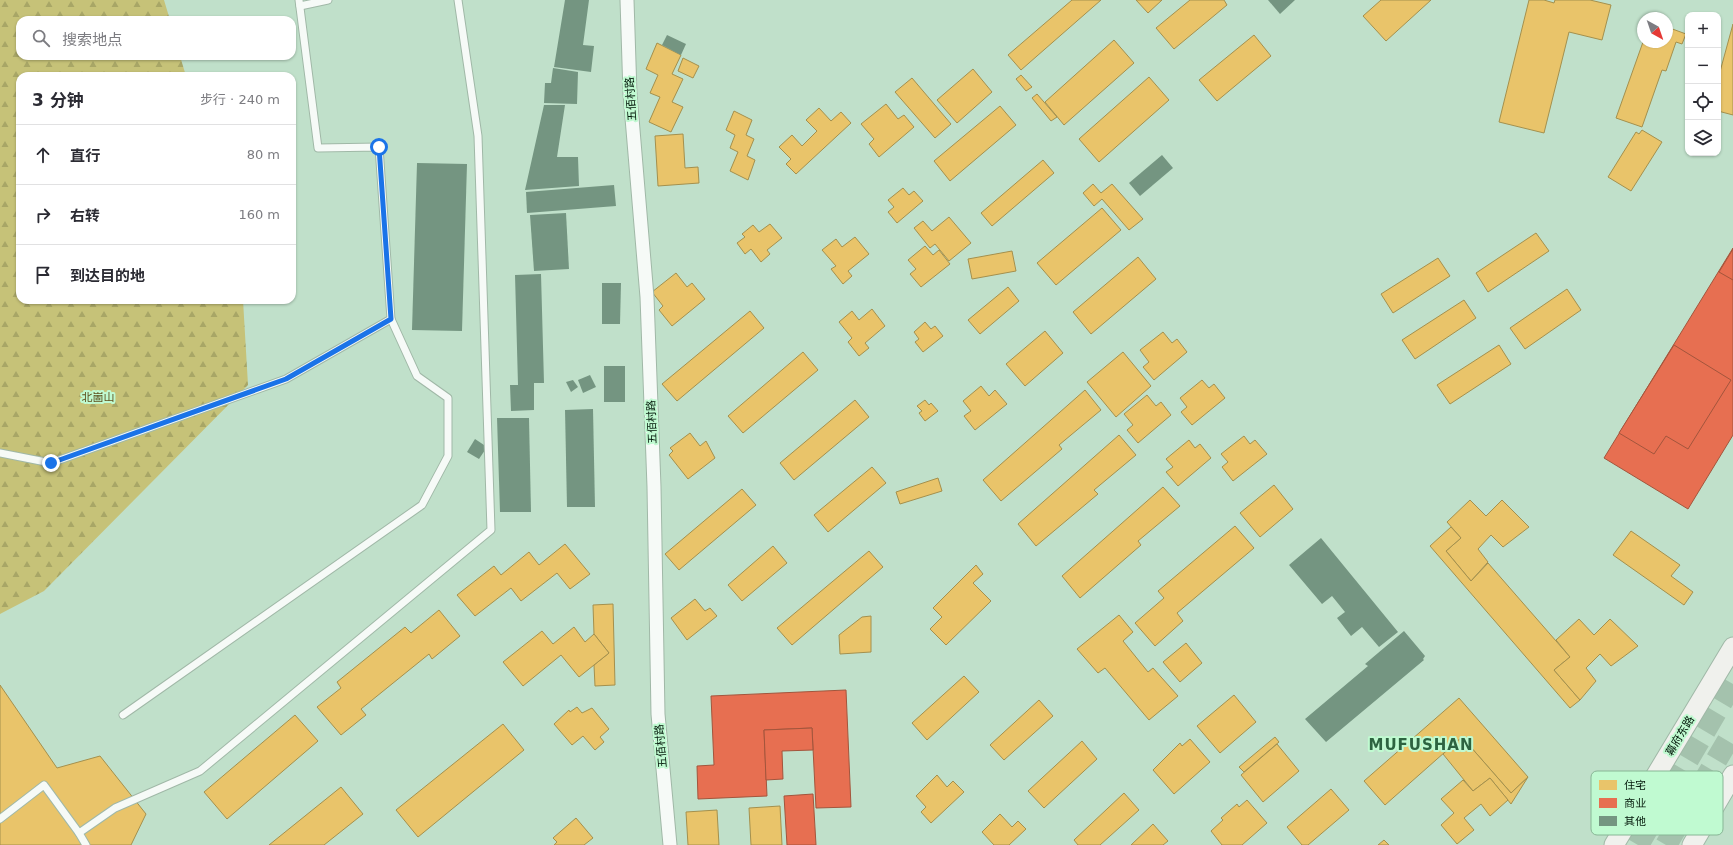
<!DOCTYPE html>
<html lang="zh">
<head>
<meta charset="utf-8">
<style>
	:root { --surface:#fff; --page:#f7f7f7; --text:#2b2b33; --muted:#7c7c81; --line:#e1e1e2 }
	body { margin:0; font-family:"DejaVu Sans","Noto Sans SC",sans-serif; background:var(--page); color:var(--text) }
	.controls { position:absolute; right:12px; top:12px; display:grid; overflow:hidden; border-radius:8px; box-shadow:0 1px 3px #0004 }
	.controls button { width:36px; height:36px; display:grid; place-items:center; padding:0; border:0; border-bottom:1px solid var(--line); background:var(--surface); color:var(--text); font:20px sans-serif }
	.compass { position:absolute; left:1637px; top:12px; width:36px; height:36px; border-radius:50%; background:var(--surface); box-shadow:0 1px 3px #0004; rotate:140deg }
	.stop { position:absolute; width:12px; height:12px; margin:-9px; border:3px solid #1a73e8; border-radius:50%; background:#fff }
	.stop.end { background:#1a73e8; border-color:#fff; box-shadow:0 1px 4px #0008 }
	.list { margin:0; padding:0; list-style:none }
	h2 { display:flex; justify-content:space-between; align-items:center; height:52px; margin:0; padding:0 16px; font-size:17px }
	h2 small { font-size:13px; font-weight:400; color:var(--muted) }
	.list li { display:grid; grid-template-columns:26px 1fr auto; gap:12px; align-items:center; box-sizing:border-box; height:60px; padding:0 16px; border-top:1px solid var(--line) }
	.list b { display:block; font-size:15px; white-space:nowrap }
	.list em { font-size:13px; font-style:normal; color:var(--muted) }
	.icon { flex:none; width:22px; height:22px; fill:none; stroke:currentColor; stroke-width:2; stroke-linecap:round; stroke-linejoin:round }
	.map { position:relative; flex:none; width:1733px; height:845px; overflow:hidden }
	.search { position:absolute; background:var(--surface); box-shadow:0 1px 3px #0004; left:16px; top:16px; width:280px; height:44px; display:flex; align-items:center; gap:10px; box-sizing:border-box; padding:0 14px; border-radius:12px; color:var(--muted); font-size:15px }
	.panel { position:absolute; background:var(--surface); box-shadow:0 1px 3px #0004; left:16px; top:72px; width:280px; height:232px; border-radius:12px }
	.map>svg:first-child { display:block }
</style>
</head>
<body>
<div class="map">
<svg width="1733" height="845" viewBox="0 0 1733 845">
	<defs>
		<pattern id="forest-firs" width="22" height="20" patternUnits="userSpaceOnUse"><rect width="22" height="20" fill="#c6c278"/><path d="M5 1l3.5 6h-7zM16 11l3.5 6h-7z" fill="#a8a666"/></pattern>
	</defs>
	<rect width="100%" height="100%" fill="#c0e0ca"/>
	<!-- forest -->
	<path fill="url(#forest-firs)" d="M0,0H164L170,20H20V56H180L186,76H20V300H243L248,385L44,591L0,614Z"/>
	<!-- homes -->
	<g fill="#e9c46a" stroke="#a4904d">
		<path d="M1072,0H1101L1021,70L1008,55Z"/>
		<path d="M1136,0H1162L1148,13Z"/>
		<path d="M1190,0H1224L1227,5L1174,49L1156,28Z"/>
		<path d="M1381,0H1431L1386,41L1363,16Z"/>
		<path d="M1529,0H1544L1554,3L1555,0H1590L1611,5L1602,40L1569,32L1544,133L1499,122Z"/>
		<path d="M1733,24V115L1718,111V79Z"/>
		<path d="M1667,27L1686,34L1682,44L1676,42L1666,71L1662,70L1642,127L1616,118L1643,42H1667Z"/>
		<path d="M1254,35L1271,56L1217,101L1199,80Z"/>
		<path d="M1114,40L1134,63L1064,125L1045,102Z"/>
		<path d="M657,43L681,55L672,74L683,79L672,102L683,107L671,132L649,122L660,97L650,93L658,75L646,69Z"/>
		<path d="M683,58L699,66L693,78L678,71Z"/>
		<path d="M973,69L992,92L957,123L937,100Z"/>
		<path d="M1021,75L1032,87L1026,91L1016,79Z"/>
		<path d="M1149,77L1169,100L1099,162L1079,139Z"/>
		<path d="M912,78L951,124L935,138L895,92Z"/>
		<path d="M1037,94L1057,117L1051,121L1032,98Z"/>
		<path d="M886,104L898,119L904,115L914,127L879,157L869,144L874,139L861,124Z"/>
		<path d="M1000,106L1016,125L950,181L934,161Z"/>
		<path d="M819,108L831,121L841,112L851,123L796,174L786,164L791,159L779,147L792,135L802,146L817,131L806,120Z"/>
		<path d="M734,111L752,120L746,135L754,139L747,156L755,160L748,180L730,171L738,152L730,148L735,135L726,130Z"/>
		<path d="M1642,130L1662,142L1631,191L1608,177L1636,132L1639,134Z"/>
		<path d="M683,134L685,168L698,167L699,183L658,186L655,136Z"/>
		<path d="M1043,160L1054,173L992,226L981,213Z"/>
		<path d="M1093,184L1101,193L1112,184L1143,219L1129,230L1102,199L1094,206L1083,193Z"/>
		<path d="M903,188L909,195L914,191L923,201L897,223L888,212L894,207L888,200Z"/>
		<path d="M1102,208L1121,230L1056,285L1037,263Z"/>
		<path d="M949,217L971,243L949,261L935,244L930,248L914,228L923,221L932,231Z"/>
		<path d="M770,224L782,238L767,250L770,254L761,262L751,249L745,254L737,243L745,237L742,234L753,225L759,232Z"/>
		<path d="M1536,233L1549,251L1488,292L1476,273Z"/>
		<path d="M855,237L869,254L848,271L852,276L843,284L831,269L836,266L822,250L836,239L842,247Z"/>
		<path d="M925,246L933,255L939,250L950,264L921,287L910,274L916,269L908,260Z"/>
		<path d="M1012,251L1016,271L972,279L968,259Z"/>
		<path d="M1138,257L1156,279L1091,334L1073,312Z"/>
		<path d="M1438,258L1450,276L1393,313L1381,294Z"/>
		<path d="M676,273L687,287L692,283L705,299L672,326L659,310L663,306L652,292Z"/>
		<path d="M1008,287L1019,301L980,334L968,320Z"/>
		<path d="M1567,289L1581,310L1525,349L1510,328Z"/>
		<path d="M1464,300L1476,318L1415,359L1402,340Z"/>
		<path d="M872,309L885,326L865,343L869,348L859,356L848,342L852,338L839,322L852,311L859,320Z"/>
		<path d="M750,311L764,328L677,401L662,384Z"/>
		<path d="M925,322L931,329L935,326L943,336L923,352L915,342L919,339L914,332Z"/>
		<path d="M1045,331L1063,353L1025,386L1006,364Z"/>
		<path d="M1163,332L1172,343L1177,339L1187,352L1154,380L1143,367L1149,362L1140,350Z"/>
		<path d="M1499,345L1511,364L1450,404L1437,385Z"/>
		<path d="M803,352L818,370L743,433L728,416Z"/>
		<path d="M1123,352L1151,386L1116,417L1087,382Z"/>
		<path d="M1202,380L1209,388L1214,384L1225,398L1192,425L1181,412L1187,407L1180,398Z"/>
		<path d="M981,386L989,396L995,390L1007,404L975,430L964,416L971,411L963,401Z"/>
		<path d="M1085,390L1101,410L1059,445L1062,449L1001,501L983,480Z"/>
		<path d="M1147,395L1156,406L1161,402L1171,415L1138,443L1127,430L1133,425L1124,414Z"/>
		<path d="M855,400L869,417L794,480L780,463Z"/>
		<path d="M925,400L929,405L931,403L938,411L925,421L919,413L922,411L917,406Z"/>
		<path d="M690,433L700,446L706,441L715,458L688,479L669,455L673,451L670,448Z"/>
		<path d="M1119,435L1136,455L1094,490L1098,494L1036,546L1018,524Z"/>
		<path d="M1244,436L1250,444L1255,440L1267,454L1233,481L1222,467L1228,462L1221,454Z"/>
		<path d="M1189,440L1195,448L1200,444L1211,458L1178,486L1166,472L1173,467L1166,459Z"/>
		<path d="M872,467L886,483L828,532L814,515Z"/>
		<path d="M938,478L942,491L900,504L896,492Z"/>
		<path d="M1274,485L1293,509L1260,537L1240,513Z"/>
		<path d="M1163,487L1180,506L1138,541L1141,545L1080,598L1062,576Z"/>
		<path d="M742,489L756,505L679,570L665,554Z"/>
		<path d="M1470,500L1486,516L1502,500L1529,527L1503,547L1491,535L1478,549L1488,562L1471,581L1446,551L1461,538L1447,522Z"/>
		<path d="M1235,526L1254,548L1177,613L1183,621L1155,646L1135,623L1164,598L1158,591Z"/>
		<path d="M1451,527L1461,538L1446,551L1471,581L1488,563L1570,657L1554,670L1580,700L1570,708L1430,546Z"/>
		<path d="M1631,531L1680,565L1671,576L1693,592L1684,605L1613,555Z"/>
		<path d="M565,544L590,574L570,589L557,573L521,601L511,588L475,616L457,595L494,566L501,575L529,552L539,565Z"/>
		<path d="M773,546L787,563L742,601L728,585Z"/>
		<path d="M869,551L883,567L792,645L777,628Z"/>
		<path d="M976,565L983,574L973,583L991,601L946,645L930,629L942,617L933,608Z"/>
		<path d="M695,599L705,611L710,608L717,616L687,640L671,618Z"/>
		<path d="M613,604L615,685L595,686L594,665L609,653L594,634L593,605Z"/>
		<path d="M439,610L460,636L432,659L429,654L361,709L366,715L341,735L317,707L341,688L337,682L405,627L411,633Z"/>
		<path d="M1119,615L1133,632L1123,641L1148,672L1153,668L1178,696L1149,720L1105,668L1098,673L1077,649Z"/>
		<path d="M871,616V652L840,654L839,635L862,617Z"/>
		<path d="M1579,619L1594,635L1610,619L1638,646L1611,666L1600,654L1586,668L1596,681L1580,700L1554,670L1570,657L1556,640Z"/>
		<path d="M574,627L585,642L594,634L609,653L579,677L561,655L523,686L503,662L542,631L553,644Z"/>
		<path d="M1186,643L1202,663L1180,682L1163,662Z"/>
		<path d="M964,676L979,692L927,740L912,723Z"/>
		<path d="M0,685L57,768L100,756L146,814L131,845H0Z"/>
		<path d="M1234,695L1256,722L1220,753L1197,726Z"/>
		<path d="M1459,698L1528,777L1511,793L1462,737L1385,805L1364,781Z"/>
		<path d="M1039,700L1053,716L1004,760L990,745Z"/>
		<path d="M577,707L582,713L592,708L609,729L600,737L604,742L595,750L583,736L572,745L554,724L569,710L570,712Z"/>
		<path d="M295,715L318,741L227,819L204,792Z"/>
		<path d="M503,724L524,750L418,837L396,810Z"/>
		<path d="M1275,737L1279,742L1244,772L1239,767Z"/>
		<path d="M1462,737L1511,793L1528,777L1511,804L1490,778L1473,791L1443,754Z"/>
		<path d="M1190,739L1210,762L1174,794L1153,770L1180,743L1182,746Z"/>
		<path d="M1082,741L1097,759L1044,808L1028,791Z"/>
		<path d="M1277,744L1299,771L1263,802L1241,775Z"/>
		<path d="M937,775L947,787L953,781L964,792L931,823L921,812L926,807L916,796Z"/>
		<path d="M1490,778L1508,800L1490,816L1481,804L1464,818L1474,830L1457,844L1441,825L1454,813L1441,799L1463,780L1473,791Z"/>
		<path d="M341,787L363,814L324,845H269Z"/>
		<path d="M1331,789L1349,810L1308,845H1302L1287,827Z"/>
		<path d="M1124,793L1139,810L1100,845H1078L1074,840Z"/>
		<path d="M1247,800L1267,823L1242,845H1222L1211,831L1223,820L1221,818L1237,804L1239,807Z"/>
		<path d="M780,806L782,845H751L749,808Z"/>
		<path d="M717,810L719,845H688L686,812Z"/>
		<path d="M1000,814L1012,827L1018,821L1026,829L1009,845H994L982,832Z"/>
		<path d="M576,818L593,838L584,845H554L557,842L553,838Z"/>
		<path d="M1153,824L1168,841L1163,845H1131Z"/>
		<path d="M1384,840L1389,845H1378Z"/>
	</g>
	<!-- shops -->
	<g fill="#e76f51" stroke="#a3553c">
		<path d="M1733,248V435L1688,509L1604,458Z"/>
		<path d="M1733,249V280L1719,272Z"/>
		<path d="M1674,345L1731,380L1688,449L1666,436L1654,454L1619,433Z"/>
		<path d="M846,690L851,807L816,808L812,728L764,730L767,796L698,799L697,766L714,765L711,696Z"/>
		<path d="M812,728L813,750L782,751L783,779L766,780L764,730Z"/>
		<path d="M813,794L816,845H787L784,796Z"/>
	</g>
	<!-- building -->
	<g fill="#749581">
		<path d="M565,0H589L583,45L594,46L591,72L554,67Z"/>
		<path d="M1268,0H1295L1280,14Z"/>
		<path d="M667,35L686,44L681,55L662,45Z"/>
		<path d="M553,68L578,72L577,104L544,103L545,83H551Z"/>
		<path d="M544,105H565L557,157H578L579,186L525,190Z"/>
		<path d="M1162,155L1173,168L1140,196L1129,183Z"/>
		<path d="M417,163L467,164L462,331L412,330Z"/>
		<path d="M614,185L616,206L527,213L526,192Z"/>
		<path d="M566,213L569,269L534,271L530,215Z"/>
		<path d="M541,274L544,383H534V410L511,411L510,385H518L515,275Z"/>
		<path d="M602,283H621L620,324H602Z"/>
		<rect x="604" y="366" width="21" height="36"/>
		<path d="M590,375L596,387L583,393L578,380Z"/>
		<path d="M573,380L578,387L571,392L566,382Z"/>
		<path d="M593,409L595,507H567L565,410Z"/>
		<path d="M497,418H529L531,512H500Z"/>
		<path d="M475,439L487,447L479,459L467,452Z"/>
		<path d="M1321,538L1398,632L1379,647L1362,627L1351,636L1337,618L1345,612L1332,596L1322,604L1289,565Z"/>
		<path d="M1404,631L1425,656L1423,659L1424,660L1326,742L1305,719L1368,666L1365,664Z"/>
	</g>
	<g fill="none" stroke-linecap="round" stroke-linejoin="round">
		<!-- highway-tunnel -->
		<g stroke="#a4c2ad" stroke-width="22" stroke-dasharray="22 11" stroke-linecap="butt">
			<path d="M1638,845L1733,683"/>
			<path d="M1666,845L1733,732"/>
		</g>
		<!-- lane casing -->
		<g stroke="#a0b8a7" stroke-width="9">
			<g id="lane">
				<path d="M300,6L328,0"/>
				<path d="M0,453L51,463L286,379L391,319"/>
				<path d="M123,715L422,505L448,456V398L417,376L391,319L379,147L318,148L299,0"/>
				<path d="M0,819L44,785L79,833"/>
				<path d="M86,845L79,833L115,808L200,771L491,530L478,136L458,0"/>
			</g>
		</g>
		<!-- street casing -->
		<g stroke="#a0b8a7" stroke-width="15">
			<path id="street" d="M627,0L630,94L647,297L654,487L658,714L670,845"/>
		</g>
		<!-- secondary casing -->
		<g stroke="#a0b8a7" stroke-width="21">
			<g id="secondary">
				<path d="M1614,845L1733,647"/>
				<path d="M1692,845L1733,775"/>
			</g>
		</g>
		<!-- lane -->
		<use href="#lane" stroke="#f6faf7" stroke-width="7"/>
		<!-- street -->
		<use href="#street" stroke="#f6faf7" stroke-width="13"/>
		<!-- secondary -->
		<use href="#secondary" stroke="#f0f1ed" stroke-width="19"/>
	</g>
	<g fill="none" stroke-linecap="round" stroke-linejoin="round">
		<!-- route -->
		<path stroke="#1a73e8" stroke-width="5" d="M51,463L286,379L391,319L379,147"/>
	</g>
	<g text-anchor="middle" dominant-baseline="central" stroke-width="4" stroke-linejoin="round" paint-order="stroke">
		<!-- street labels -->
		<g font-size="11" fill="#03180a" stroke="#c0fad1">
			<text transform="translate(631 99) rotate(-94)">五佰村路</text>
			<text transform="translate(652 422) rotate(-92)">五佰村路</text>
			<text transform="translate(1680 736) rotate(-59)">幕府东路</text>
			<text transform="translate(661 746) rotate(-95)">五佰村路</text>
		</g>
		<!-- park labels -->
		<g font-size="11" fill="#5e4f1c" stroke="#c0fad1">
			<text x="98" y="397">北崮山</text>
		</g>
		<!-- district labels -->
		<g font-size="15" font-weight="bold" letter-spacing="1" fill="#2d6340" stroke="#c0fad1">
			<text x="1421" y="745">MUFUSHAN</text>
		</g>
	</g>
	<!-- legend -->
	<rect x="1591" y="771" width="132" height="64" rx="6" fill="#c0fad1" stroke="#87b695" stroke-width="1"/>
	<rect x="1599" y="780" width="18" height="10" fill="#e9c46a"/>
	<rect x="1599" y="798" width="18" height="10" fill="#e76f51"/>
	<rect x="1599" y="816" width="18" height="10" fill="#749581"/>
	<g font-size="11" fill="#03180a">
		<text x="1624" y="789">住宅</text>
		<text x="1624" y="807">商业</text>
		<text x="1624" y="825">其他</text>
	</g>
</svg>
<div class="controls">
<button>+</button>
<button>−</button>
<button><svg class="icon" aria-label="locate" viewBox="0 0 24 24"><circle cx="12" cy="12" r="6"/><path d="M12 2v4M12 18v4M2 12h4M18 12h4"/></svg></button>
<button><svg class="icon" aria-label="layers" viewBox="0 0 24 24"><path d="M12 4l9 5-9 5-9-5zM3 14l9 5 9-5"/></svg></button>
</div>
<svg class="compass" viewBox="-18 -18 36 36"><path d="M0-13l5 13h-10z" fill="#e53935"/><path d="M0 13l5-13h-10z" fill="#7c7c81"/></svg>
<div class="stop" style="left:379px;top:147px"></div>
<div class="stop end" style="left:51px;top:463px"></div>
<div class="search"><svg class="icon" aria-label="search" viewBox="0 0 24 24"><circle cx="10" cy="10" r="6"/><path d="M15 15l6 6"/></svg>搜索地点</div>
<section class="panel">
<h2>3 分钟<small>步行 · 240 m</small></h2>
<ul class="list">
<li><svg class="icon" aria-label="ahead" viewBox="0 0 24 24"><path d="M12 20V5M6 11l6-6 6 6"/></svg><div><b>直行</b></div><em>80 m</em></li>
<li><svg class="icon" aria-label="right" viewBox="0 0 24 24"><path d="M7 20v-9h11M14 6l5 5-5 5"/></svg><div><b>右转</b></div><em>160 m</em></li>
<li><svg class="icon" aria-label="arrive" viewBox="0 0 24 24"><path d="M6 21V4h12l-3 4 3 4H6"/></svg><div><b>到达目的地</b></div></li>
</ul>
</section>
</div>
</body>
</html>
